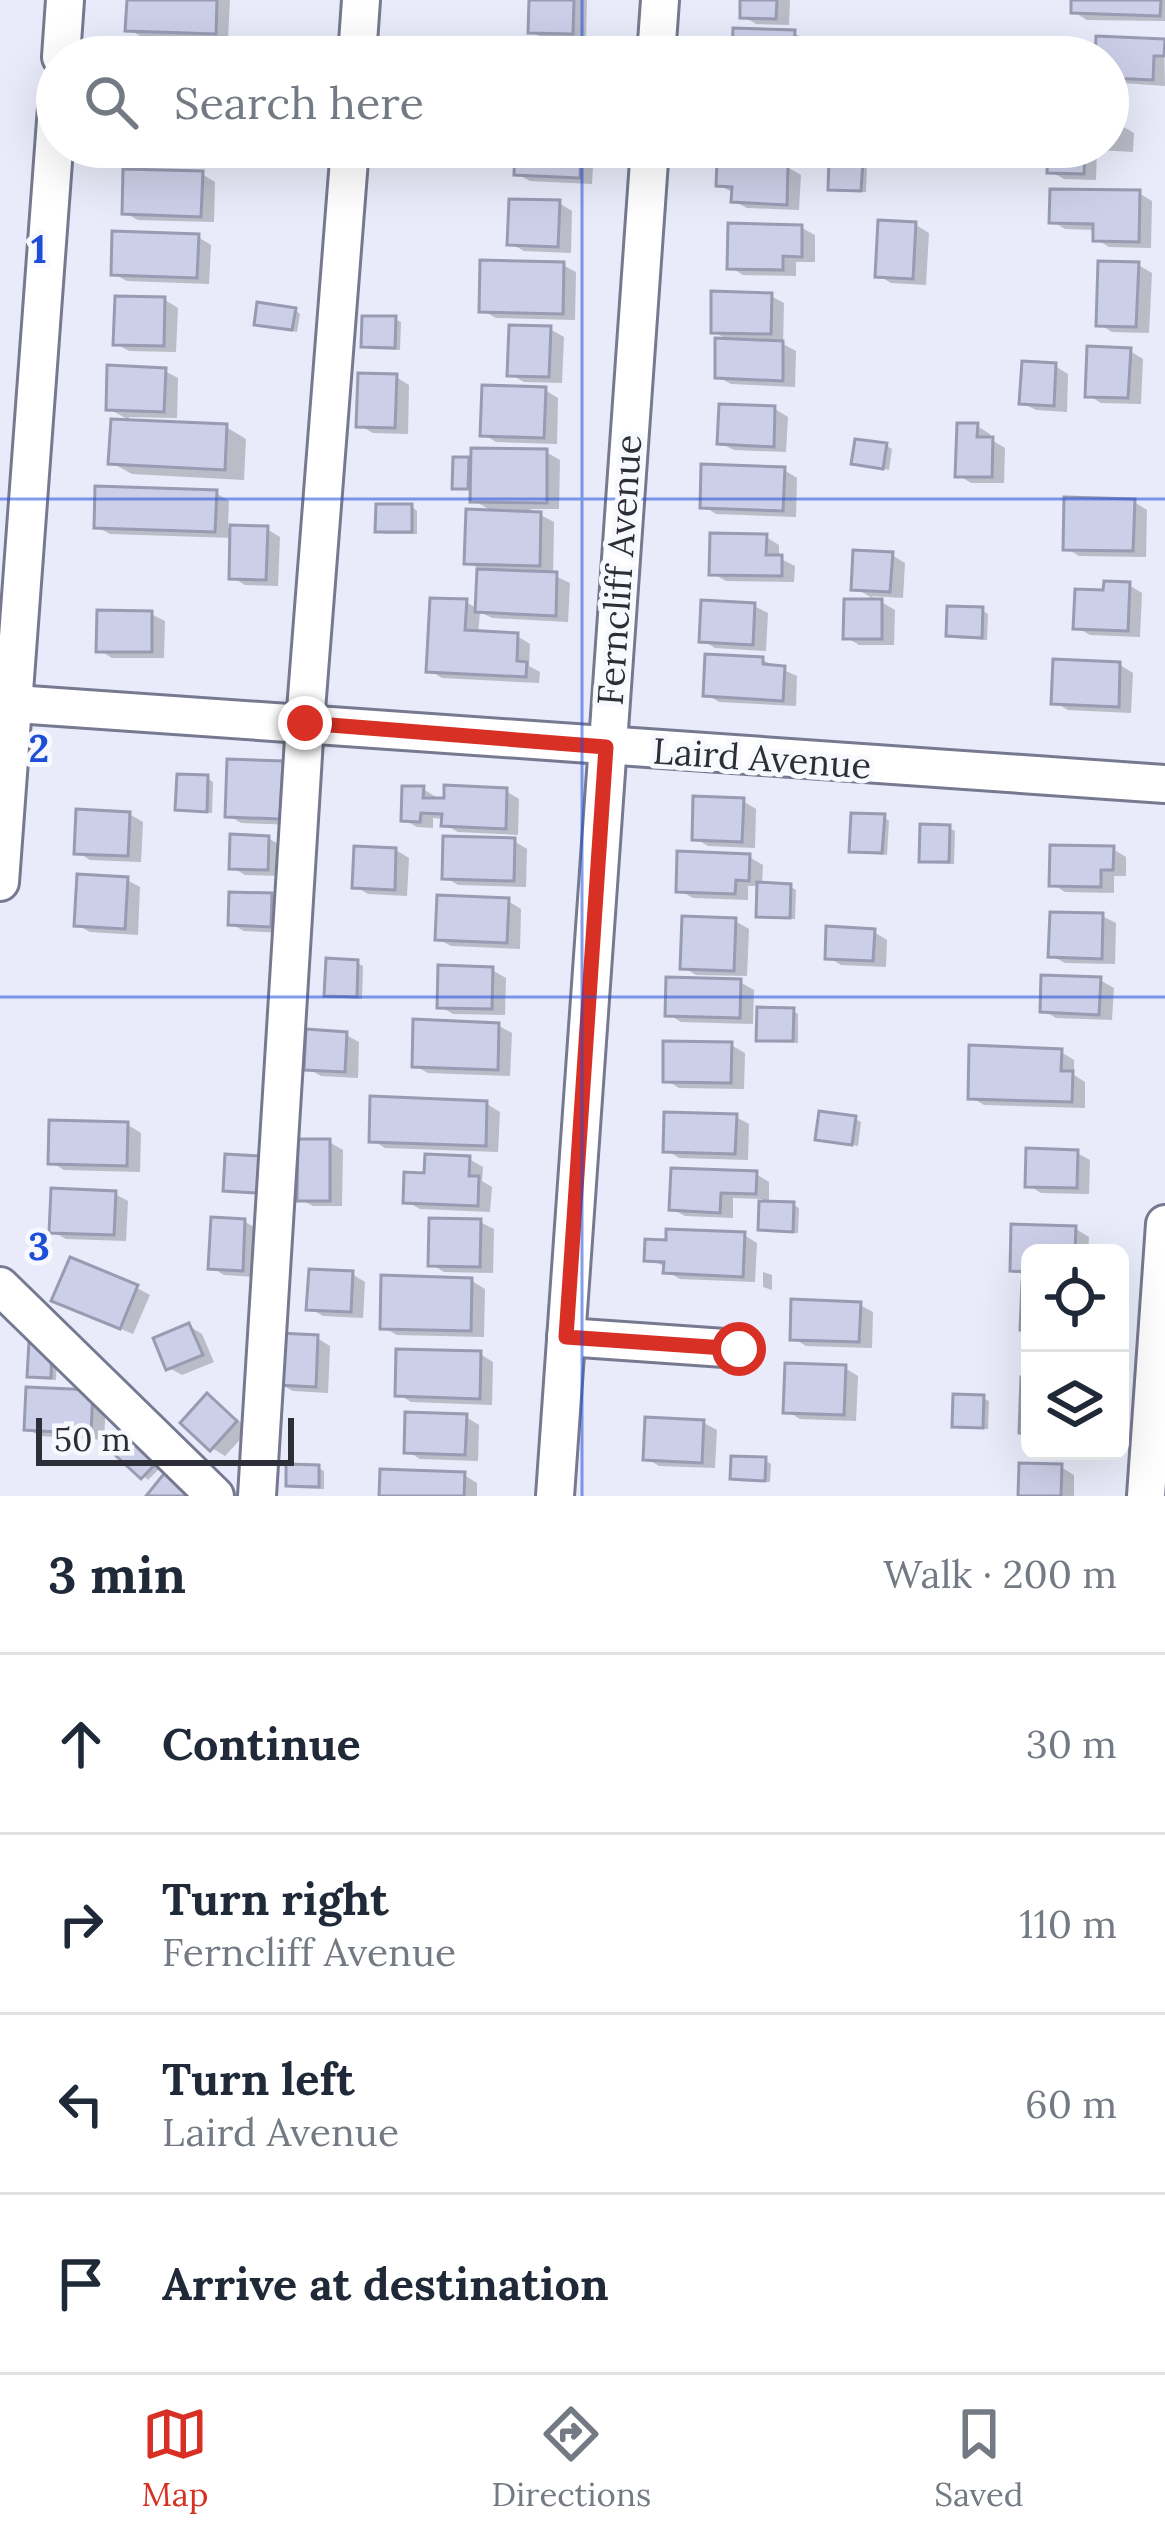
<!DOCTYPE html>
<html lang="en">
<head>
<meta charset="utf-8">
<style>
	:root { --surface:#fff; --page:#f6f6f7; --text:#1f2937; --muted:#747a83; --line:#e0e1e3; --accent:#d93025 }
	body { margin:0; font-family:Lora,serif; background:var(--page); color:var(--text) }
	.controls { position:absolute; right:36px; bottom:36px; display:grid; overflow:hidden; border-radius:18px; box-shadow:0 12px 48px #0002 }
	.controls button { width:108px; height:108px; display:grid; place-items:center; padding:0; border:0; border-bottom:3px solid var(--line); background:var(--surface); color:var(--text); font:60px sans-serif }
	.scale { position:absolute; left:36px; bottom:30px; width:258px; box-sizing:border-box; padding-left:12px; border:6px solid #2d2e37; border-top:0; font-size:33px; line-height:42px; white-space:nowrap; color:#2d2e37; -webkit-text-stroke:9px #f8f9fe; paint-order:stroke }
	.stop { position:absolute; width:36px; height:36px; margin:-27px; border:9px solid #d93025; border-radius:50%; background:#fff }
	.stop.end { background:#d93025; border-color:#fff; box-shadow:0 3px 12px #0008 }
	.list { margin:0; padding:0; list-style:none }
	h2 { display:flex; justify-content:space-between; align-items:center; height:156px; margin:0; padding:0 48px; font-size:51px }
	h2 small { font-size:39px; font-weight:400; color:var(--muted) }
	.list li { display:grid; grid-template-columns:78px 1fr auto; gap:36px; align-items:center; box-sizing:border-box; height:180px; padding:0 48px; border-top:3px solid var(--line) }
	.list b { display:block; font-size:45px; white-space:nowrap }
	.list p { margin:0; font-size:39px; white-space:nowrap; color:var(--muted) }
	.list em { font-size:39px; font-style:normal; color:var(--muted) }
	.icon { flex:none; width:66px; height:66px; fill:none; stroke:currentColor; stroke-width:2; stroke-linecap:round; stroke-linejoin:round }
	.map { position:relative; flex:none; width:1165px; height:1496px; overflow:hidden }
	.search { position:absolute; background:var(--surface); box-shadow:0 12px 48px #0002; left:36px; right:36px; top:36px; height:132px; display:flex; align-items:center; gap:30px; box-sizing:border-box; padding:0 42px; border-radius:66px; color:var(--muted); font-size:45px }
	.sheet { height:876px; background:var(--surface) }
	nav { display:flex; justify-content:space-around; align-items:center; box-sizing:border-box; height:168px; border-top:3px solid var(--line); background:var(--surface); font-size:33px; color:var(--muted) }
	nav a { display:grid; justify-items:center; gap:6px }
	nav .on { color:var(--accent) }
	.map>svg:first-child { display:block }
</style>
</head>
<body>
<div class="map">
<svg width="1165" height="1496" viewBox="0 0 1165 1496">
	<rect width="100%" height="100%" fill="#e9ebfa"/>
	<!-- shadow -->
	<g fill="#0003">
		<path d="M130,0H230L228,39L142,37L128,29Z"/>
		<path d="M532,0H587L586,40L544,39L531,31Z"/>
		<path d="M739,0H790L789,25L756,24L743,16V2Z"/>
		<path d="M1074,0H1165V21L1087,20L1074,12Z"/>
		<path d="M794,33L807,41V57H735Z"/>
		<path d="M1164,42L1165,86L1108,82V57H1098Z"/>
		<path d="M140,54L185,56L187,57H140Z"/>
		<path d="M1108,104L1123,112L1122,126L1134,133L1133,152L1097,150L1096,180L1064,179L1050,171L1051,147H1108Z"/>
		<path d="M136,147H227L226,168L149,166L135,158Z"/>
		<path d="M519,147H594L592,184L530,181L517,174Z"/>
		<path d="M826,147H887V155L836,153Z"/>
		<path d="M862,164L867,167L866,192L837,191L831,188Z"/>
		<path d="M787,167L801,175L799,210L747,208L734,201V193L719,185Z"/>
		<path d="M202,174L215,182L214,222L138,220L125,213Z"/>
		<path d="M1139,193L1152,201L1151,248L1109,247L1096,239V230L1065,229L1052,221Z"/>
		<path d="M559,203L572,211L571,253L524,251L510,243Z"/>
		<path d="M916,225L929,233L926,285L891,283L878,275Z"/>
		<path d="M802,228L815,235V262H796V276L743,275L730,267Z"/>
		<path d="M198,237L211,245L209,284L127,281L114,274Z"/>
		<path d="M563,265L576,272L575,320L496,318L482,310Z"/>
		<path d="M1138,265L1152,273L1149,333L1112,332L1099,324Z"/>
		<path d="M771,296L784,303L783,344L796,351L795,387L731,384L718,377L732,342L714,332Z"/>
		<path d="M165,300L178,308L176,352L129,351L116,344Z"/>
		<path d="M295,310L300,314L297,332L257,323Z"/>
		<path d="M395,319L401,322L400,350L370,349L364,345Z"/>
		<path d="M550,329L564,337L562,383L524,382L510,374Z"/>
		<path d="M1130,351L1143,359L1141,404L1101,403L1088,395Z"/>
		<path d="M1055,366L1068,374L1067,412L1036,410L1022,403Z"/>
		<path d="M165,371L178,378L177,418L129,417V420L109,409Z"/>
		<path d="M396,377L409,385L408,434L373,433L359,425Z"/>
		<path d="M545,390L558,398L557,444L496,442L483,434Z"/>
		<path d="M775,409L788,417L786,452L734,450L720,443Z"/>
		<path d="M977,426L990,434V439L1005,448L1004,483H971L958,475Z"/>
		<path d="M226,427L246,439L244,480L132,474L112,463Z"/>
		<path d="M886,445L892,449L889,470L854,463Z"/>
		<path d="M546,452L560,460L559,509H530L554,522L553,575L570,583L568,622L492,618L480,612L478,634L517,636L530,644L529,666L540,672L539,683L442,678L429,670L466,602L478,609L480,569L467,562L495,513L473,500V491L455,487L469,460L473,463Z"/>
		<path d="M784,470L797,478L796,517L716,514L703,506Z"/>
		<path d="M216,493L229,501L228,528L267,529L280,537L278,586L245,585L232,577L233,538L110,534L97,527Z"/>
		<path d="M1134,502L1147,510L1146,557L1079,556L1066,548Z"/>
		<path d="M412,507L417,511V534H384L378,531Z"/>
		<path d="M766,537L779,545V558L795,566L794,582L726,581L712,573Z"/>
		<path d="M892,555L905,563L903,598L871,596L895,610L894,645H859L846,637L879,602L855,588Z"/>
		<path d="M1129,585L1142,593L1140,637L1090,635L1076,627L1106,593Z"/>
		<path d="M754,606L768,613L766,651L715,648L702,640Z"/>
		<path d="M982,610L988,614L987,640L955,638L949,635Z"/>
		<path d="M151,614L165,621L164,658H112L99,650Z"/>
		<path d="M762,660L797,676L796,706L719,702L706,694Z"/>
		<path d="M1120,665L1133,673L1131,713L1068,710L1054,702Z"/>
		<path d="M282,764L295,772L293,825L241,823L228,815Z"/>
		<path d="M207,778L213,782L212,813L184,811L178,808Z"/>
		<path d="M423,789L436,797V801L506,791L519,799L518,835L458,832L444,824V819L433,818V828L417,827L404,820Z"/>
		<path d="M743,801L756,809L755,848L708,846L695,838Z"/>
		<path d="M129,814L143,822L141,862L90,860L77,852Z"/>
		<path d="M884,817L889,821L887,855L858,853L852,850Z"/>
		<path d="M949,828L955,831L954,864L928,863L922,860Z"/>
		<path d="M268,838L282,846L281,876L245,875L232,867Z"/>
		<path d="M514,841L527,849L526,887L458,885L445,877Z"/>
		<path d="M1113,849L1126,857V876H1114V893L1065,892L1052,884Z"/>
		<path d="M396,850L409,858L407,896L368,894L355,886Z"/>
		<path d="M749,857L763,865L762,886L791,887L796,890L795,919L764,918L759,915L760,886H748V900L693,898L679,890Z"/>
		<path d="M127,880L140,887L138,935L90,932L77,925Z"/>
		<path d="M271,896L284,904L283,933L244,931L231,924Z"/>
		<path d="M508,901L521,909L520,949L451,946L438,939Z"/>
		<path d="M1102,916L1116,923L1115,964L1065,963L1052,956Z"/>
		<path d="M735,921L749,929L747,976L696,975L683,967Z"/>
		<path d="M874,932L887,940L886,967L841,965L828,957Z"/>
		<path d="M357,963L363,966L362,999L333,997L327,994Z"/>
		<path d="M492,970L506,978L505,1015L453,1014L440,1006Z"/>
		<path d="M1100,980L1114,988L1112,1020L1056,1018L1043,1010Z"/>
		<path d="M740,982L754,990L753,1024L681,1022L668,1014Z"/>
		<path d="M793,1011L798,1014V1043L765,1042L759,1039Z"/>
		<path d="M499,1026L512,1033L510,1076L428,1073L415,1066Z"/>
		<path d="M346,1035L359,1042L358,1078L321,1076L307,1068Z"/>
		<path d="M731,1045L745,1053L744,1089L679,1088L666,1080Z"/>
		<path d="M1061,1052L1074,1060V1075L1085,1082V1108L984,1105L971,1097Z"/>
		<path d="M487,1104L500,1112L498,1152L385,1148L372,1140Z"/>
		<path d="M736,1117L749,1124L748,1160L679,1158L666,1150Z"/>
		<path d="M855,1119L861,1122L858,1146L818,1138Z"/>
		<path d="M128,1125L141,1133L140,1172L64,1170L51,1162Z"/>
		<path d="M329,1142L343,1150L342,1206H313L300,1199Z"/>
		<path d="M1077,1153L1090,1160L1089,1194L1041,1193L1028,1185Z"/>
		<path d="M469,1159L483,1167L482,1181L492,1187L490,1212L420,1209L406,1201L427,1176Z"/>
		<path d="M756,1174L769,1182V1204L794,1205L799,1208L798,1233L767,1232L761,1229L762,1199L733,1198V1218L685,1216L672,1209Z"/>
		<path d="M115,1194L128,1201L126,1241L66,1239L52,1231Z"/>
		<path d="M245,1222L258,1229L255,1277L224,1275L211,1267Z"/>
		<path d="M480,1222L494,1229L493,1273L444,1272L431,1264Z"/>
		<path d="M1014,1227L1076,1229L1089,1237L1088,1253H1030V1277H1026L1013,1269Z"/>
		<path d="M744,1235L757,1243L755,1282L680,1279L666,1271L667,1267L647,1259Z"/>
		<path d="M763,1272L772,1275V1290L763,1287Z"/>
		<path d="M352,1274L365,1282L363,1318L323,1316L309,1308Z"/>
		<path d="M472,1281L485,1289L484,1337L397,1335L383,1327Z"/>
		<path d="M137,1288L150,1295L133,1334L68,1307Z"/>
		<path d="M860,1305L873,1312L872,1348L806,1346L793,1338Z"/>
		<path d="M189,1326L202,1334L214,1362L182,1375L169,1368Z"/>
		<path d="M317,1338L330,1346L328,1393L293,1391L280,1384Z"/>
		<path d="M57,1348L56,1380L36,1379L30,1376Z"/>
		<path d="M480,1354L493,1362L492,1405L411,1402L398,1394Z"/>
		<path d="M845,1368L858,1376L856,1421L800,1419L787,1411Z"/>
		<path d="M29,1390L106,1401L104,1440L40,1436L27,1429Z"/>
		<path d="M208,1397L221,1405L249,1430L225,1456L212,1448Z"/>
		<path d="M983,1398L989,1401L988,1429H961L955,1425Z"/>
		<path d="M466,1417L479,1425L478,1461L420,1459L407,1451Z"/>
		<path d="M704,1423L717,1430L715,1468L659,1466L646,1458Z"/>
		<path d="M119,1454L168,1460L148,1480Z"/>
		<path d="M765,1460L771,1464L770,1482L738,1481L733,1477Z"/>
		<path d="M1061,1467L1074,1475V1496H1021Z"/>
		<path d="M318,1468L324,1471V1489L294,1488L289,1484Z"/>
		<path d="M464,1475L477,1483V1496H382Z"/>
	</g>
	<!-- building -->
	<g fill="#cccfe8" stroke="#989bb2" stroke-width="3">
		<path d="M127,0H217L216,34L125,31Z"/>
		<path d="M529,0H574L573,34L528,33Z"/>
		<path d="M740,0H777L776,19L740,18Z"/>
		<path d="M1071,0H1161L1160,16L1071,13Z"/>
		<path d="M733,28L795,30L794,57H732Z"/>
		<path d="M1096,36L1165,39L1164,56H1154L1153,80L1108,78V57H1095Z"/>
		<path d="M133,147H214V162L132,160Z"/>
		<path d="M515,147H581L580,178L514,175Z"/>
		<path d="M1048,147H1085L1084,174L1047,173Z"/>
		<path d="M829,159L863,161L861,191L828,190Z"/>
		<path d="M717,161L788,165L787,205L731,202L732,187L716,186Z"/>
		<path d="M123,169L203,171L201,217L122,214Z"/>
		<path d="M1050,189L1140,190L1139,242L1093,241V224L1049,223Z"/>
		<path d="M509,199L560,200L558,247L507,245Z"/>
		<path d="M878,220L916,222L913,279L875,277Z"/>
		<path d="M728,223L802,225V257L783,256V270L727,269Z"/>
		<path d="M112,231L199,234L197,278L111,275Z"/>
		<path d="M480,260L564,262L563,314L479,312Z"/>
		<path d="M1098,261L1139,262L1136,327L1096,326Z"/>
		<path d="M711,291L772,293L771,334L711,333Z"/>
		<path d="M115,296L165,297L164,346L113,345Z"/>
		<path d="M257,302L296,308L292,330L254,325Z"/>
		<path d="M362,316H396L395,348L361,347Z"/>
		<path d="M509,325L551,326L549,377L507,376Z"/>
		<path d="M715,338L783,341V381L715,378Z"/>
		<path d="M1087,346L1131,348L1128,398L1085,397Z"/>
		<path d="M1022,361L1056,363L1054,406L1019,404Z"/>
		<path d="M107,365L166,368L164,412L106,410Z"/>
		<path d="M358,373L397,374L395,428L356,427Z"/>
		<path d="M482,385L546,387L544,438L480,436Z"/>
		<path d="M719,404L775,406L774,447L717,444Z"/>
		<path d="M111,419L227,424L225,470L108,464Z"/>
		<path d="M957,423H978L977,437H993L992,477H955Z"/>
		<path d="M855,439L887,443L883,469L851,464Z"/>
		<path d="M471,448L547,449V503L470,502Z"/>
		<path d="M453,457H469L468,489H452Z"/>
		<path d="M701,464L785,467L783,511L700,508Z"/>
		<path d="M95,486L217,490L215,532L94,528Z"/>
		<path d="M1064,497L1135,499L1133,551L1063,550Z"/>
		<path d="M376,504H412V532H375Z"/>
		<path d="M466,509L541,512L540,566L464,564Z"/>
		<path d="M230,525L268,526L266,580L229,579Z"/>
		<path d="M710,533L767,534L766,555H782V576L709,575Z"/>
		<path d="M853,550L893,552L890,592L851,590Z"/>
		<path d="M477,569L557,572L556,616L475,612Z"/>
		<path d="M1104,581L1130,582L1128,631L1073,629L1075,589L1103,590Z"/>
		<path d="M430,598L467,599L465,630L518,633L517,661L527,662L526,677L426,672Z"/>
		<path d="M844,599H882V639H843Z"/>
		<path d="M701,600L755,603L753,645L699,642Z"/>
		<path d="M947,606L983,607L982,638L946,636Z"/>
		<path d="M97,610L152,611V652H96Z"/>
		<path d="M705,654L763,657V664L785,666L783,701L703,696Z"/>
		<path d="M1053,659L1120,662L1119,707L1051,704Z"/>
		<path d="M227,759L283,761L280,819L225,817Z"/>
		<path d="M177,774L208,775L207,812L175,810Z"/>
		<path d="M444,785L507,788L506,829L441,826L442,814L421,813L420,822L401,821L402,786H424L423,798H444Z"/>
		<path d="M693,796L744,798L742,842L692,840Z"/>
		<path d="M76,809L130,812L128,856L74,854Z"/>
		<path d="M851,813L885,814L882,853L849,852Z"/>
		<path d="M920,824L950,825L949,862H919Z"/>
		<path d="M230,834L269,836L268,870L229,869Z"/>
		<path d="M443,836L515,838L514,881L442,879Z"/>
		<path d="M1050,845L1114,846L1113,870H1101V887L1049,886Z"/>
		<path d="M354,846L396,848L395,890L352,888Z"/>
		<path d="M677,851L750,854L749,881L736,880L735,894L676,892Z"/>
		<path d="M77,874L128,877L125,929L74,926Z"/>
		<path d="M757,882L791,884L790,918L756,917Z"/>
		<path d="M229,892L272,893L271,927L228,925Z"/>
		<path d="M437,895L509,898L507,943L435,940Z"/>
		<path d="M1050,912L1103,913L1102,959L1048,957Z"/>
		<path d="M682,916L736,918L734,971L680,969Z"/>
		<path d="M826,926L875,929L873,961L825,959Z"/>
		<path d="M326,958L358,960L357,997L324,996Z"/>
		<path d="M438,965L493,967L492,1009L437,1008Z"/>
		<path d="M1041,975L1101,977L1099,1015L1040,1012Z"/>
		<path d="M666,977L741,979L740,1018L665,1016Z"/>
		<path d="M757,1007L794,1008L793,1041H756Z"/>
		<path d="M413,1019L499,1023L498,1070L412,1067Z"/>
		<path d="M306,1029L347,1032L345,1072L304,1070Z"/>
		<path d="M663,1041L732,1042L731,1083L663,1082Z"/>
		<path d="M969,1045L1062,1049L1061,1071H1073L1072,1102L968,1099Z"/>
		<path d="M370,1096L487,1101L486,1146L369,1142Z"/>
		<path d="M819,1111L856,1116L852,1145L815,1140Z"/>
		<path d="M664,1112L737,1114L735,1154L663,1152Z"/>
		<path d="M49,1120L128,1122L127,1166L48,1164Z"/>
		<path d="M298,1139H330V1201H297Z"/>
		<path d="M1026,1148L1078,1150L1077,1188L1025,1187Z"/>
		<path d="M225,1154L260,1156L258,1193L223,1191Z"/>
		<path d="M425,1154L470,1156L469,1176H479L478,1206L403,1203L404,1172L424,1173Z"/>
		<path d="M671,1168L757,1171L756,1194L721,1193L720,1213L669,1210Z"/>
		<path d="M51,1188L116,1191L114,1235L49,1233Z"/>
		<path d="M759,1201L794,1202L793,1232L758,1230Z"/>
		<path d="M211,1217L245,1219L243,1271L208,1269Z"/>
		<path d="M429,1218L481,1219L480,1267L428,1266Z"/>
		<path d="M1011,1224L1076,1226L1075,1253H1030V1272L1010,1271Z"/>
		<path d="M666,1229L745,1232L743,1277L663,1273L664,1262L644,1261L645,1239L666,1240Z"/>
		<path d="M70,1257L138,1285L120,1329L51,1301Z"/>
		<path d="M309,1269L353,1271L351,1312L306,1310Z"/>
		<path d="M381,1275L472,1278L471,1331L380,1329Z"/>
		<path d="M1022,1282H1030V1330H1020Z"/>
		<path d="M791,1299L861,1302L859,1342L790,1340Z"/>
		<path d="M189,1323L203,1355L166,1370L153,1338Z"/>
		<path d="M279,1333L318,1335L316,1387L277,1385Z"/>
		<path d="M29,1341H52L51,1378L27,1377Z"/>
		<path d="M396,1349L481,1351L480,1399L395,1396Z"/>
		<path d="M785,1363L846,1365L844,1415L783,1413Z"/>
		<path d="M1021,1377H1030V1434L1019,1433Z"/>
		<path d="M26,1387L93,1390L91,1434L24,1430Z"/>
		<path d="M207,1393L237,1421L210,1451L180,1423Z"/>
		<path d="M953,1394L984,1395L983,1428L952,1427Z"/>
		<path d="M405,1412L467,1414L465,1455L404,1453Z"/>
		<path d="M645,1417L704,1420L702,1463L643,1460Z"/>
		<path d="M139,1430L164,1455L141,1479L115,1455Z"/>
		<path d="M731,1456L766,1457L765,1481L730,1479Z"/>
		<path d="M1019,1463L1062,1464L1061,1496H1018Z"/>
		<path d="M286,1464L319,1465V1487L286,1486Z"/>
		<path d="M171,1465L200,1496H146Z"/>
		<path d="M380,1469L465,1472L464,1496H379Z"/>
	</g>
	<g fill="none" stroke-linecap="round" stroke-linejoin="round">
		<!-- minor casing -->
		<g stroke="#767990" stroke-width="42">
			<g id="minor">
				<path d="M61,57L65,0"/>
				<path d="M357,57L361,0"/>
				<path d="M656,57L660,0"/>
				<path d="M0,703L1165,784"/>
				<path d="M0,882L57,107"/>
				<path d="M0,1286L215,1496"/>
				<path d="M566,1337L739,1349"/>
				<path d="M257,1496L305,723L350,147"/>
				<path d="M555,1496L650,147"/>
				<path d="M1146,1496L1165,1224"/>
			</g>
		</g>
		<!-- minor -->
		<use href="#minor" stroke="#fff" stroke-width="36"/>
	</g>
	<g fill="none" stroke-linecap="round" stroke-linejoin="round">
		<!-- route -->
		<path stroke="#d93025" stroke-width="15" d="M305,723L606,747L566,1337L739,1349"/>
	</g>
	<!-- grid -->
	<path fill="none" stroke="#1d4ed8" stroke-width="3" stroke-opacity="0.55" d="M582,0V57M582,147V1496M0,499H1165M0,997H1165"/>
	<g text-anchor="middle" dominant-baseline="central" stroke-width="10" stroke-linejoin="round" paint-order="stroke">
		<!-- street labels -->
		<g font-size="36" fill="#2d2e37" stroke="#f8f9fe">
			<text transform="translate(619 570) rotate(-86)">Ferncliff Avenue</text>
			<text transform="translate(762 758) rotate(4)">Laird Avenue</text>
		</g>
	</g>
	<g font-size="39" text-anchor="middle" font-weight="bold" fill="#1d4ed8" stroke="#f8f9fe" stroke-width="10" stroke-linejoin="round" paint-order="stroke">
		<text x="39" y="263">1</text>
		<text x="39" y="762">2</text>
		<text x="39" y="1260">3</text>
	</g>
</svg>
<div class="controls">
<button><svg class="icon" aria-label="locate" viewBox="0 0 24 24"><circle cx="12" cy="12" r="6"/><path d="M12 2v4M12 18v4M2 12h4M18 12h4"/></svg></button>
<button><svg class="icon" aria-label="layers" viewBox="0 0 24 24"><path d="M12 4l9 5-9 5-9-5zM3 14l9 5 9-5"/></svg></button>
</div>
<div class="scale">50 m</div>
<div class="stop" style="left:739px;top:1349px"></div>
<div class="stop end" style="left:305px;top:723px"></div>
<div class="search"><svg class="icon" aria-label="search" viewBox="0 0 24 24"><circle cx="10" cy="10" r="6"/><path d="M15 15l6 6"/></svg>Search here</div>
</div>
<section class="sheet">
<h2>3 min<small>Walk · 200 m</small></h2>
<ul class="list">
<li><svg class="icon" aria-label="ahead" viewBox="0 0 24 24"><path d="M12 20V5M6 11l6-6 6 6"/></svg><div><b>Continue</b></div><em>30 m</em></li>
<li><svg class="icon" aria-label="right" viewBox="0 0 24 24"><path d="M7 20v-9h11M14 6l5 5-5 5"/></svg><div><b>Turn right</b><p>Ferncliff Avenue</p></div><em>110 m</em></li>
<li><svg class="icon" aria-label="left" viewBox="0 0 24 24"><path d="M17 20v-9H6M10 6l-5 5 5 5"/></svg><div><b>Turn left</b><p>Laird Avenue</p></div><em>60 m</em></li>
<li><svg class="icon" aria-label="arrive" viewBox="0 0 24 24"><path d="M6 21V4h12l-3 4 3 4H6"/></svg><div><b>Arrive at destination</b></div></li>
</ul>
</section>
<nav>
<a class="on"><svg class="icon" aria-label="map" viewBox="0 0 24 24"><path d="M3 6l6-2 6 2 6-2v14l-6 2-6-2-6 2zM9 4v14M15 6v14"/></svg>Map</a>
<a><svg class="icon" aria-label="directions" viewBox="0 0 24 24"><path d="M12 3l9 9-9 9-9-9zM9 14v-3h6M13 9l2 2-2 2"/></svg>Directions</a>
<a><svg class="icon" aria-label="saved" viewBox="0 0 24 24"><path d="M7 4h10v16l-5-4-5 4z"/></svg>Saved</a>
</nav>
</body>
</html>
